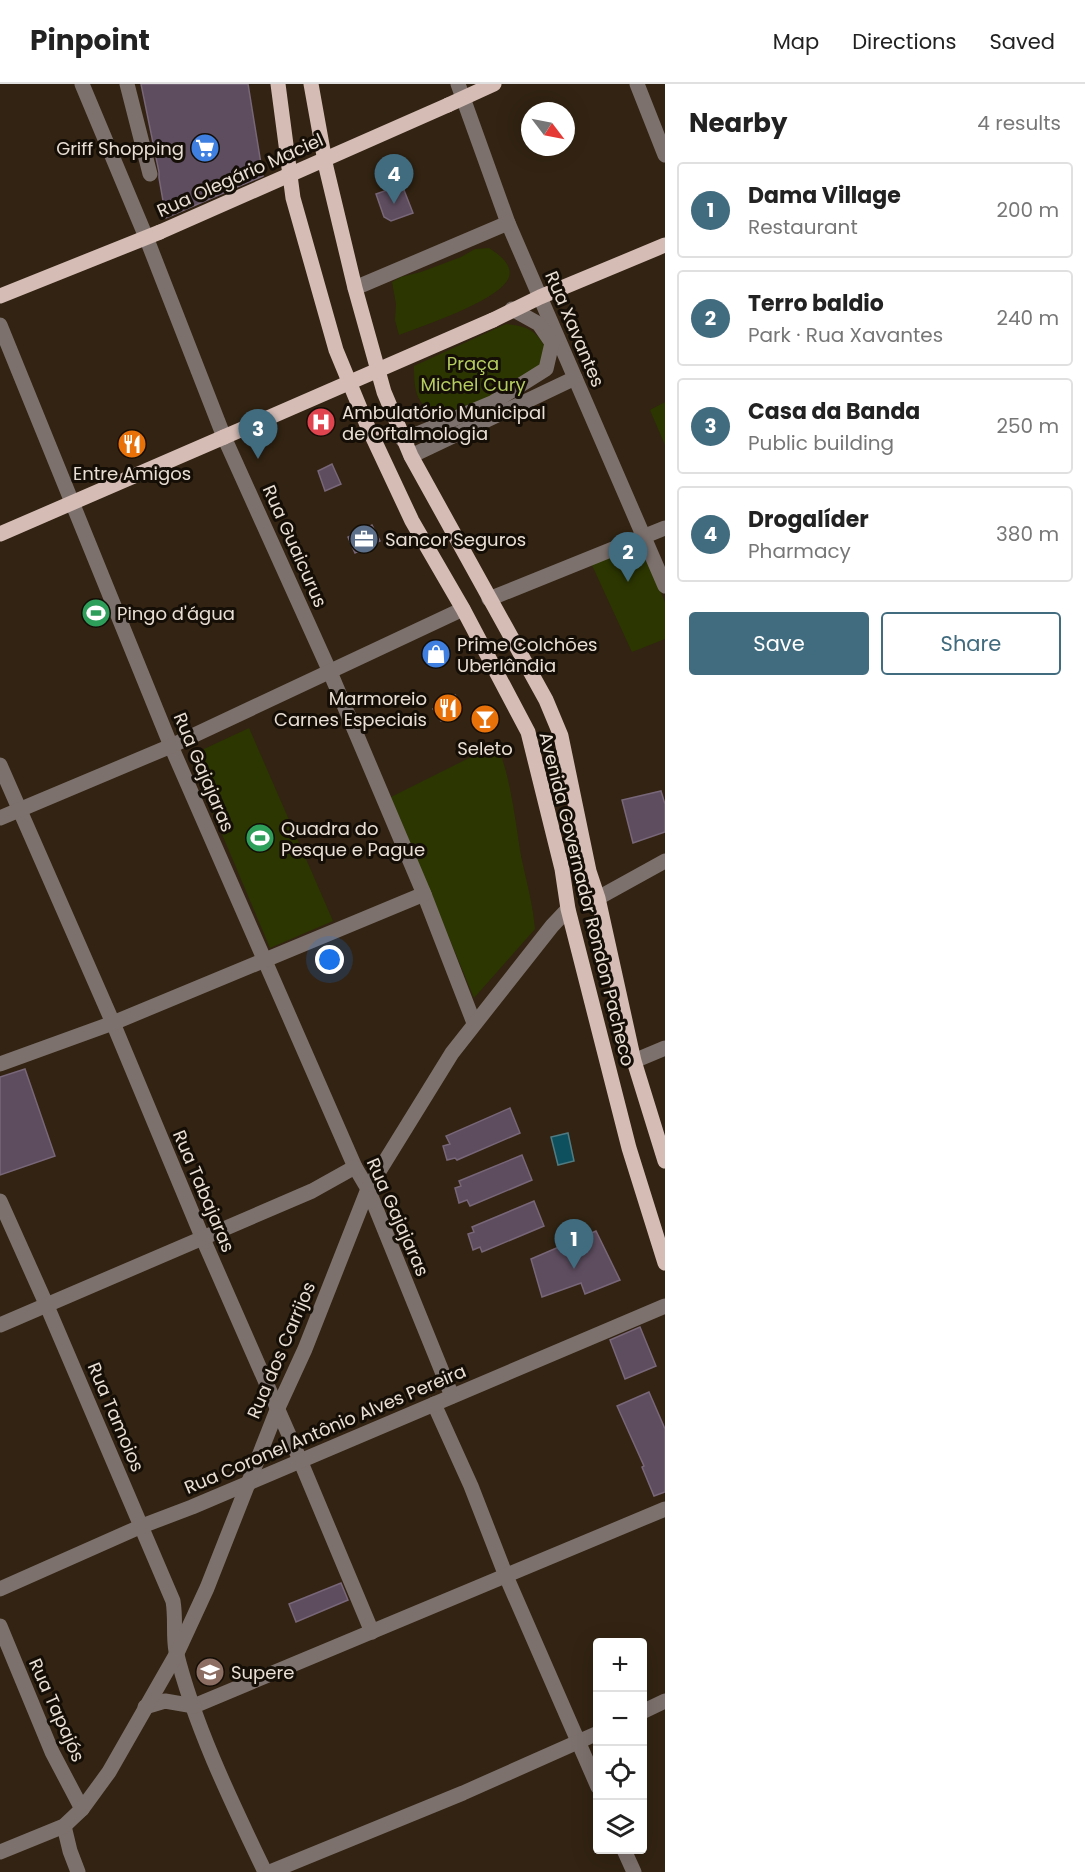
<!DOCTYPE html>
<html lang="en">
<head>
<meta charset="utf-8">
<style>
	:root { --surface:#fff; --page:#f2f2f2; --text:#222; --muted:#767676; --line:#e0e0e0; --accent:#416b7e }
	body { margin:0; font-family:Poppins,sans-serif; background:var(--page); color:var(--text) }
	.controls { position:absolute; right:18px; bottom:18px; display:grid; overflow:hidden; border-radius:6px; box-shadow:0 6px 24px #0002 }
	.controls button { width:54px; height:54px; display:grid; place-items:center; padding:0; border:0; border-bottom:2px solid var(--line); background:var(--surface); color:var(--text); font:30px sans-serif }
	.compass { position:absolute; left:521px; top:18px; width:54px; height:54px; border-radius:50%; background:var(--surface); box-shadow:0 6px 24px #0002; rotate:122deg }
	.you { position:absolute; left:330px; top:876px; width:21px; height:21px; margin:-15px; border:4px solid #fff; border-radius:50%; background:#1a73e8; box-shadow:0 0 0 9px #1a73e833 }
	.badge { display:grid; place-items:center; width:39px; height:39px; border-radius:50%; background:var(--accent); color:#fff; font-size:20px; font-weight:700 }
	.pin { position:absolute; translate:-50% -50px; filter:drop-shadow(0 2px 3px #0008) }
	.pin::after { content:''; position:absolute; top:32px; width:21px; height:18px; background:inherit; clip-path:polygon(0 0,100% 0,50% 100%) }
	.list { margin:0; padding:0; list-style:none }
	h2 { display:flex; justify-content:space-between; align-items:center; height:78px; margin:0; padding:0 24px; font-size:26px }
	h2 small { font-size:20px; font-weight:400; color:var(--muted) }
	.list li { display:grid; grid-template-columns:39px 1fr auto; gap:18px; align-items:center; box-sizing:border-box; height:96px; margin:0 12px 12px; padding:0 12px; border:2px solid var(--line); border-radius:6px }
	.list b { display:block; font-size:22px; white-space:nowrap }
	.list p { margin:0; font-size:20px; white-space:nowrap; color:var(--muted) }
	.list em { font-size:20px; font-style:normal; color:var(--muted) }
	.actions { display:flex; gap:12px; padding:18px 24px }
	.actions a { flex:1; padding:14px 0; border:2px solid var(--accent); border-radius:6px; text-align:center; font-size:21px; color:var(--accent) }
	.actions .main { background:var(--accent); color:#fff }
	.icon { flex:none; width:33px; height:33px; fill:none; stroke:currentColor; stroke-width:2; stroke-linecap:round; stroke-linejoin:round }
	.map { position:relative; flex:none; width:665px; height:1788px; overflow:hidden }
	header { display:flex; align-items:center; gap:36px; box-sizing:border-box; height:84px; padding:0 30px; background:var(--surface); border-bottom:2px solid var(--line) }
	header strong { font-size:28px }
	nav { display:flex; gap:33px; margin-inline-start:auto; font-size:21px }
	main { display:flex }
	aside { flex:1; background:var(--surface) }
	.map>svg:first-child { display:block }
</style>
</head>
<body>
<header>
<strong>Pinpoint</strong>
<nav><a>Map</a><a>Directions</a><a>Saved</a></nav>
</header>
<main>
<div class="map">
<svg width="665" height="1788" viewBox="0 0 665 1788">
	<rect width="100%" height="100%" fill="#322312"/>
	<!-- green -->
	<g fill="#2c3600">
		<path d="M489,164C500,171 516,183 507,197C492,219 425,241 399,251L395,236L396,220L392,198L401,193L421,188L461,173L475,165Z"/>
		<path d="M506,240C528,242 535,246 546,264L543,282L521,299L442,333C416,322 414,308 414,282Z"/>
		<path d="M665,318V361L650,326Z"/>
		<path d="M640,460L665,518V555L632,568L591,479Z"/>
		<path d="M249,644L333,837L270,864L189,672Z"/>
		<path d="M497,660C511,695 515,735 521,772C526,796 533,820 535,845L474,914L391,713Z"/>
	</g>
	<!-- water -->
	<path fill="#0f505f" stroke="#507b82" stroke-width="1.5" d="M568,1049L574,1077L558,1081L551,1053Z"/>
	<!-- building -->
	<g fill="#5e4d5f" stroke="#786679" stroke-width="1.5">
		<path d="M141,0H248L263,92L166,134L159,94V88Z"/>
		<path d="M402,101L413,129L391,137L384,133L376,110Z"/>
		<path d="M332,380L341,400L325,407L318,387Z"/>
		<path d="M372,441L380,457L355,469L348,453Z"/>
		<path d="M455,611L462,623L441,637L433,625Z"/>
		<path d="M661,707L665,720V748L633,759L622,716Z"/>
		<path d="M25,985L55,1072L0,1091V993Z"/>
		<path d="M510,1024L520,1049L457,1076L455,1074L447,1076L443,1062L450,1060L446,1052Z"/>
		<path d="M522,1071L532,1096L470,1122L467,1116L459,1119L455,1104L461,1102L459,1097Z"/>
		<path d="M534,1117L544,1142L482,1168L480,1163L473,1166L468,1150L474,1148L472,1143Z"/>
		<path d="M596,1147L620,1196L585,1210L581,1199L542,1213L531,1175Z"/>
		<path d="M640,1243L656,1282L625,1295L610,1256Z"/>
		<path d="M649,1308L665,1345V1408L654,1412L642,1383L644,1382L617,1322Z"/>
		<path d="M341,1499L348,1516L296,1538L289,1520Z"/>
	</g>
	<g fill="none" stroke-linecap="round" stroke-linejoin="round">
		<!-- minor -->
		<g stroke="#7d716d" stroke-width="15">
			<path d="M82,0L146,153L224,353L330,588L424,810L474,939"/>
			<path d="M127,0L150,90"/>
			<path d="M458,0L508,139L665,502"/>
			<path d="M637,0L665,71"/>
			<path d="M355,204L508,139"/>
			<path d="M0,241L171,662L355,1083L368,1105L452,1312"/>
			<path d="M403,356L492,319L546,285L552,259L539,240L512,225"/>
			<path d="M411,372L575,294"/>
			<path d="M489,515L665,444"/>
			<path d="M0,681L113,939L203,1155L300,1376L372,1548"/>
			<path d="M0,734L171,662L463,525"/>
			<path d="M598,814L665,777"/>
			<path d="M634,977L665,964"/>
			<path d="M0,980L113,939L424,810"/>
			<path d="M0,1117L47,1222L173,1517C176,1534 173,1551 176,1567C194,1641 232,1719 265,1788"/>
			<path d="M0,1241L312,1107L355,1083"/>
			<path d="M434,1320L471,1402L506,1492L598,1703"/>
			<path d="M0,1505L142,1442L192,1423L665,1222"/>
			<path d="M0,1542L52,1668L82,1725"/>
			<path d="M194,1622L665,1425"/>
			<path d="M145,1623L165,1617L194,1622"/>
			<path d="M642,1628L665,1617"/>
			<path d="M64,1742L70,1767L78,1788"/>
			<path d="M624,1766L634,1788"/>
			<path d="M0,1768L64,1742L82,1725L109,1688L177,1569L207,1504L277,1326L305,1265L368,1105L452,969L552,842L568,825"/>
			<path d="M270,1788L463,1709L598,1649"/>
		</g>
		<!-- major -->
		<g stroke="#d5bcb5" stroke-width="15">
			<path d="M278,0L293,114L336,266L367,341L412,437L463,525L528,648L562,785L568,825L629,1064L665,1179"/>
			<path d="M311,0L326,83L355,204L384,308L411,372L546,616L561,652L589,787L598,814L634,977L665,1077"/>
			<path d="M448,21L494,0"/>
			<path d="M0,212L160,148"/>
			<path d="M493,236L540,213L665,161"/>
			<path d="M0,450L224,353"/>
		</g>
		<!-- major-bridge -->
		<g stroke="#d5bcb5" stroke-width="15">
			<path d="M160,148L448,21"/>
			<path d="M224,353L493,236"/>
		</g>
	</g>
	<!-- icons -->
	<defs>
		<g id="supermarket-disc" transform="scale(1.5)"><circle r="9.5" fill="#3f7fe0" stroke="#140e07"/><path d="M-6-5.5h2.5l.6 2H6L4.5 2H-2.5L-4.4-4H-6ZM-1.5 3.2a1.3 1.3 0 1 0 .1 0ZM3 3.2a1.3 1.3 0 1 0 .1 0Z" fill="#fff"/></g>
		<g id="hospital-disc" transform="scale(1.5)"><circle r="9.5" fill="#e0444e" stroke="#140e07"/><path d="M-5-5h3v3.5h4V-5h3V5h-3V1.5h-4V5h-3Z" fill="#fff"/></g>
		<g id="restaurant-disc" transform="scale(1.5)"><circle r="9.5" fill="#e8710a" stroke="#140e07"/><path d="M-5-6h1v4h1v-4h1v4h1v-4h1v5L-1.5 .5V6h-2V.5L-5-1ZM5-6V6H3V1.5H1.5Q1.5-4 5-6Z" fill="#fff"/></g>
		<g id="office-disc" transform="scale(1.5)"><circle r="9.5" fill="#5c6f8a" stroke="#140e07"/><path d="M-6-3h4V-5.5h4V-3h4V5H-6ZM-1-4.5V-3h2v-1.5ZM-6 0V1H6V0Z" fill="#fff"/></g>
		<g id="stadium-disc" transform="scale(1.5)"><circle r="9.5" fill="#2e9e5b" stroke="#140e07"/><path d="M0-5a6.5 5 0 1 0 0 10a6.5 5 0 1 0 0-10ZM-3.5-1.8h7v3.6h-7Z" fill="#fff"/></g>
		<g id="shop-disc" transform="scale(1.5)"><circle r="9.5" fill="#3f7fe0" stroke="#140e07"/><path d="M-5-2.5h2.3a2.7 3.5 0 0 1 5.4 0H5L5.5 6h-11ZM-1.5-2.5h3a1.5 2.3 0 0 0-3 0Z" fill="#fff"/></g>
		<g id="bar-disc" transform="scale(1.5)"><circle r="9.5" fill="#e8710a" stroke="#140e07"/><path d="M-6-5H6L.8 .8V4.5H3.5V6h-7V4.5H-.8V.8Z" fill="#fff"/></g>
		<g id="school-disc" transform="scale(1.5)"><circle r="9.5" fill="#8d6e63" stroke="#140e07"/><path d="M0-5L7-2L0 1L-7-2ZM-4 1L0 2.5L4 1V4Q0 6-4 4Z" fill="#fff"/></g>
	</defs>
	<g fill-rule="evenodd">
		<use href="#supermarket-disc" x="205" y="64"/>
		<use href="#hospital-disc" x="321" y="338"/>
		<use href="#restaurant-disc" x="132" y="360"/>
		<use href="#office-disc" x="364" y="455"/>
		<use href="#stadium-disc" x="96" y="529"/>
		<use href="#shop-disc" x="436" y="570"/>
		<use href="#restaurant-disc" x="448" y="624"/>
		<use href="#bar-disc" x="485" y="635"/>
		<use href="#stadium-disc" x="260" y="754"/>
		<use href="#school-disc" x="210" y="1588"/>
	</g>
	<g text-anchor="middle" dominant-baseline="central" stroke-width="6" stroke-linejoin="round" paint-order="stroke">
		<!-- poi labels -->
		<g font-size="18" fill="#e9dfd4" stroke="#140e07" text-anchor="start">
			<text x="184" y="64" text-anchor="end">Griff Shopping</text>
			<text x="342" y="328">Ambulatório Municipal<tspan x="342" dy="21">de Oftalmologia</tspan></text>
			<text x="132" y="389" text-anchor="middle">Entre Amigos</text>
			<text x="385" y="455">Sancor Seguros</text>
			<text x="117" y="529">Pingo d'água</text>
			<text x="457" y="560">Prime Colchões<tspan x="457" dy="21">Uberlândia</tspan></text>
			<text x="427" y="614" text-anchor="end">Marmoreio<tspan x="427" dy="21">Carnes Especiais</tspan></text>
			<text x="485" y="664" text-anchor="middle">Seleto</text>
			<text x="281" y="744">Quadra do<tspan x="281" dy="21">Pesque e Pague</tspan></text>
			<text x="231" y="1588">Supere</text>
		</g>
		<!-- street labels -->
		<g font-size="18" fill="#e9dfd4" stroke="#140e07">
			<text transform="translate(240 91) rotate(-24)">Rua Olegário Maciel</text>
			<text transform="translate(575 245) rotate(67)">Rua Xavantes</text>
			<text transform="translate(295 462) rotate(66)">Rua Guaicurus</text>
			<text transform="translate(204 688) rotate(67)">Rua Gajajaras</text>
			<text transform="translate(587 815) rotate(76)">Avenida Governador Rondon Pacheco</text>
			<text transform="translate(204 1107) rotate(67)">Rua Tabajaras</text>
			<text transform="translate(398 1133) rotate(66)">Rua Gajajaras</text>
			<text transform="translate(281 1266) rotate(-67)">Rua dos Carrijos</text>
			<text transform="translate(116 1333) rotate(67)">Rua Tamoios</text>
			<text transform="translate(325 1345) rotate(-23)">Rua Coronel Antônio Alves Pereira</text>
			<text transform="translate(57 1626) rotate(66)">Rua Tapajós</text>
		</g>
		<!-- park labels -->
		<g font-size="18" fill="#b4cd5e" stroke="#140e07">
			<text x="473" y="279">Praça<tspan x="473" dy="21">Michel Cury</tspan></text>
		</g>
	</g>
</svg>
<div class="controls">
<button>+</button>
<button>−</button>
<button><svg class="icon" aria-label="locate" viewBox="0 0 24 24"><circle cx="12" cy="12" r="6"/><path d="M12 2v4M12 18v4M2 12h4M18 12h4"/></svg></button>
<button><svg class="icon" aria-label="layers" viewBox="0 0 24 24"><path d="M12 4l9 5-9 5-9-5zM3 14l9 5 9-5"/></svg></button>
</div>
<svg class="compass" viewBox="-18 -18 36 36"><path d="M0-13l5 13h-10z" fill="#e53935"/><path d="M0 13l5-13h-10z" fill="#767676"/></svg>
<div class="you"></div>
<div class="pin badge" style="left:574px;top:1185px">1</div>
<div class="pin badge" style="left:628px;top:498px">2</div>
<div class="pin badge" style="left:258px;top:375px">3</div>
<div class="pin badge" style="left:394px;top:120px">4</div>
</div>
<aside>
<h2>Nearby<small>4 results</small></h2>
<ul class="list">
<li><span class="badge">1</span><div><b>Dama Village</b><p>Restaurant</p></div><em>200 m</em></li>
<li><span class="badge">2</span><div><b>Terro baldio</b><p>Park · Rua Xavantes</p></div><em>240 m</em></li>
<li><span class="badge">3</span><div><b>Casa da Banda</b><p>Public building</p></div><em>250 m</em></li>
<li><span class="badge">4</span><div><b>Drogalíder</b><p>Pharmacy</p></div><em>380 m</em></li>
</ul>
<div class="actions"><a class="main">Save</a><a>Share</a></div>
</aside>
</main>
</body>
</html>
